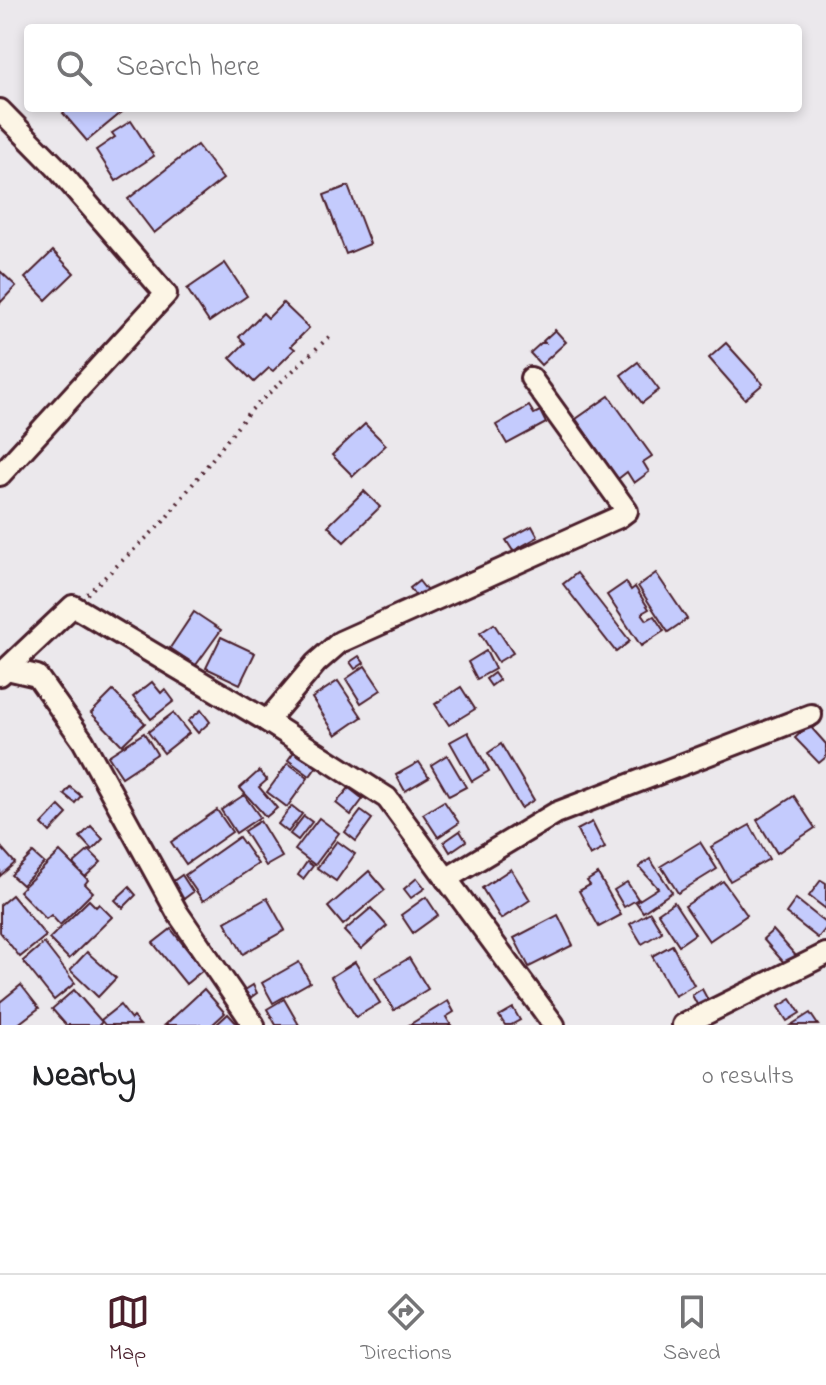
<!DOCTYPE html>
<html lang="en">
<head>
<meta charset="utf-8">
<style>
	:root { --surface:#fff; --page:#f2f2f2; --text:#202124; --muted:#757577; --line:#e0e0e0; --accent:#4a1f2b }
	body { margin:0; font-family:"Indie Flower",sans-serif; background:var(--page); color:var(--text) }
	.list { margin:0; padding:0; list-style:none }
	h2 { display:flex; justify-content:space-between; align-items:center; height:104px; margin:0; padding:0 32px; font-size:34px }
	h2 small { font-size:26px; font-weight:400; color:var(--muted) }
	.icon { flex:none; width:44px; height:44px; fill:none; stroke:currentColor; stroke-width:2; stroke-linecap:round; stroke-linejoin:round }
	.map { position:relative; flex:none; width:826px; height:1025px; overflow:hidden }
	.search { position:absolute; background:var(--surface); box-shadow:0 4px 12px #0003; left:24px; right:24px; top:24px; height:88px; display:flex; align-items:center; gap:20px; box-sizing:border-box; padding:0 28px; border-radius:8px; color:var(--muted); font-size:30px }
	.sheet { height:248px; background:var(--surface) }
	nav { display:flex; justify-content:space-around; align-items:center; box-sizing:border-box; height:112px; border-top:2px solid var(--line); background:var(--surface); font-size:22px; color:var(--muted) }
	nav a { display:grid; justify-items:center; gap:4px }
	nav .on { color:var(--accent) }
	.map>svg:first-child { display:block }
</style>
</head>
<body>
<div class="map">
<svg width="826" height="1025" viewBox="0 0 826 1025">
	<rect width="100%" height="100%" fill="#ebe8ec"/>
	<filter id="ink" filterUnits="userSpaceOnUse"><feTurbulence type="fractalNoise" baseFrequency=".0125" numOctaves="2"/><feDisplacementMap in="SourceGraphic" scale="16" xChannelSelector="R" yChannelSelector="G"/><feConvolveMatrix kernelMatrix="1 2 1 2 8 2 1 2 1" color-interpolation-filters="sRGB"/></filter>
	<g filter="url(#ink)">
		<!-- building -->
		<g fill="#c4cbfd" stroke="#4a1f2b" stroke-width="2">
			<path d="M69,108H119L122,112L87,141L63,113Z"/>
			<path d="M131,121L154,156L116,181L96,150L115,137L112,133Z"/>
			<path d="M197,145L223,179L154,233L128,199Z"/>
			<path d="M348,186L370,244L346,254L324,195Z"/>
			<path d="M53,251L74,273L46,300L25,278Z"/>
			<path d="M225,263L247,296L209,322L187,289Z"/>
			<path d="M0,271L16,286L0,303Z"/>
			<path d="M283,303L309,328L291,346L295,349L273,371L269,368L254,382L230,358L245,343L239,337L263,313L268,318Z"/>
			<path d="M555,330L566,342L541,365L530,353L541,343H545L543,341Z"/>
			<path d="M726,343L763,384L745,399L709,358Z"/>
			<path d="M638,362L659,390L642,403L621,375Z"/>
			<path d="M609,396L652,456L643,462L649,472L634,483L627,472L618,479L576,419Z"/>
			<path d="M529,406L534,414L540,411L546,423L507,444L496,425Z"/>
			<path d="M365,424L386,445L353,476L332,455Z"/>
			<path d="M364,491L380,507L344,542L328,526Z"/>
			<path d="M532,526L538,537L513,551L506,540Z"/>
			<path d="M577,573L630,641L616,652L563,584Z"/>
			<path d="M656,573L687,619L668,632L638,586Z"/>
			<path d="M419,581L430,595L420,602L410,588Z"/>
			<path d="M626,582L631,590L635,587L649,609L642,613L647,620L654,616L664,631L641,646L607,595Z"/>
			<path d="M194,612L221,630L196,665L170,648Z"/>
			<path d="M494,624L513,653L498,662L480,633Z"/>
			<path d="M221,637L255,653L240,684L206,668Z"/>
			<path d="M486,651L495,669L477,679L468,662Z"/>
			<path d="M359,656L364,663L355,669L350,662Z"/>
			<path d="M365,666L381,690L361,703L346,679Z"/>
			<path d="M494,673L499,680L491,686L486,679Z"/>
			<path d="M338,681L362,717L336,735L312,698Z"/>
			<path d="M152,682L161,693L165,689L174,701L151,719L133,697Z"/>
			<path d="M461,687L475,709L449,725L435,704Z"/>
			<path d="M113,691L145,723L122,745L91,713Z"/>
			<path d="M201,710L210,722L198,733L188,721Z"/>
			<path d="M173,713L189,733L164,753L148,732Z"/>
			<path d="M809,725L826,744V757L819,763L795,738Z"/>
			<path d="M468,732L489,771L472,781L450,742Z"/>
			<path d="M144,733L157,754L122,777L108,756Z"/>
			<path d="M501,744L534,800L521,808L488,753Z"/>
			<path d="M298,746L320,762L310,776L288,760Z"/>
			<path d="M447,755L466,787L449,796L431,765Z"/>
			<path d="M419,762L429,777L405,791L396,775Z"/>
			<path d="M288,763L308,778L287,807L267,792Z"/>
			<path d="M259,771L267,780L259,787L277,808L266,817L240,788Z"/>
			<path d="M70,787L81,796L75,803L64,794Z"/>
			<path d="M349,788L363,799L351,815L336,803Z"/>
			<path d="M244,795L260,817L236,833L221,810Z"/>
			<path d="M794,796L815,828L777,853L757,820Z"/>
			<path d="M444,801L459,823L438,837L423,814Z"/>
			<path d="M59,806L67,814L50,832L42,824Z"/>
			<path d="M292,806L302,814L288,832L278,824Z"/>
			<path d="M217,810L232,832L186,864L171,842Z"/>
			<path d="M361,811L372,819L356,841L345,832Z"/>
			<path d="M304,816L312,822L298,840L290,834Z"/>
			<path d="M319,818L339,833L315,865L295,850Z"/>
			<path d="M260,821L282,857L266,866L244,831Z"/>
			<path d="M592,822L605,848L590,856L577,830Z"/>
			<path d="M750,825L769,859L730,881L711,847Z"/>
			<path d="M91,826L103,839L92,850L80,837Z"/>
			<path d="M460,831L466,841L450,852L444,842Z"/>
			<path d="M239,837L258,864L203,901L185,875Z"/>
			<path d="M337,841L355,854L336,881L317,868Z"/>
			<path d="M700,842L717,869L678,893L661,866Z"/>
			<path d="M0,846L15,863L0,876Z"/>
			<path d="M89,850L101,862L85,877L73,864Z"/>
			<path d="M60,852L88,880L85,884L93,892L60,925L51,915L46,919L19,891Z"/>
			<path d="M33,853L44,863L22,885L11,875Z"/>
			<path d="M650,859L672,892L643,912L636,902L658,888L639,867Z"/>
			<path d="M307,862L313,866L303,879L298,875Z"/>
			<path d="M511,869L530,900L501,919L482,888Z"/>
			<path d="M369,871L385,890L343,925L328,907Z"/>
			<path d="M598,874L621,915L599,927L579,891L590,885L587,881Z"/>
			<path d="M182,875L193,892L181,901L169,884Z"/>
			<path d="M417,878L425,888L411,898L404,889Z"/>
			<path d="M821,880L826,883V909L809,896Z"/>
			<path d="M723,881L747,915L709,941L685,906Z"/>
			<path d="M627,882L638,899L624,907L614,890Z"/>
			<path d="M129,887L136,895L123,908L115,900Z"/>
			<path d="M12,895L46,936L20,957L0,932V905Z"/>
			<path d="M426,897L438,915L413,933L401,915Z"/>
			<path d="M267,898L285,930L243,954L225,922Z"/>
			<path d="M796,899L826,923V928L818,938L786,913Z"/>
			<path d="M89,900L96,907L99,904L112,917L69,959L49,939Z"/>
			<path d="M674,902L695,934L679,945L658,913Z"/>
			<path d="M371,908L387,926L361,949L344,931Z"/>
			<path d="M650,912L662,932L642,944L630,924Z"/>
			<path d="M558,915L573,945L529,967L514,938Z"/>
			<path d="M171,929L203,970L186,984L153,943Z"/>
			<path d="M773,930L797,957L787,966L763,939Z"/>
			<path d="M44,943L75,983L54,1000L23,961Z"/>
			<path d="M672,945L694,985L675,996L652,956Z"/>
			<path d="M87,952L116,978L98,997L70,970Z"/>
			<path d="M409,958L428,989L394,1010L375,978Z"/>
			<path d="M299,962L310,982L273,1003L262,983Z"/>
			<path d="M355,962L380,1003L356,1017L331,977Z"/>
			<path d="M21,985L39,1008L17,1025H0V1002Z"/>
			<path d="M253,985L257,993L250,998L245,990Z"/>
			<path d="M204,989L225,1013L212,1025H165Z"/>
			<path d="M702,989L710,1004L700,1010L692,995Z"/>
			<path d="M74,990L102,1022L99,1025H66L52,1009Z"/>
			<path d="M284,999L299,1025H276L267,1009Z"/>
			<path d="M791,999L800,1013L787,1021L778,1007Z"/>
			<path d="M448,1001L454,1012L446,1017L451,1025H409Z"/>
			<path d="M120,1005L131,1019L133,1017L140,1025H105L101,1020Z"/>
			<path d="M513,1008L520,1020L511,1025H505L499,1016Z"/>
			<path d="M810,1013L818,1025H791Z"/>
			<path d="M228,1014L238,1025H216Z"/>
		</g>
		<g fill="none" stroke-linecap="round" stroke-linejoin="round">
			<!-- minor casing -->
			<g stroke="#4a1f2b" stroke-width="26">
				<g id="minor">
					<path d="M0,110L56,167L166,294L0,475"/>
					<path d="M7,669L37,676L83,741L177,912L254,1025"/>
					<path d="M0,675L73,606L267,721L387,798L554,1025"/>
					<path d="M267,721L316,663L340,642L619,517L627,511L531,378"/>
					<path d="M446,879L556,813L811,715"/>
					<path d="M683,1025L826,954"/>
				</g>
			</g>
			<!-- path -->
			<path stroke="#4a1f2b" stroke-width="4" stroke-dasharray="2 6" stroke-linecap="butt" d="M87,594L163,522L249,412L333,333"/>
			<!-- minor -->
			<use href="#minor" stroke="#fcf5e5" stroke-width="20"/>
		</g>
	</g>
</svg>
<div class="search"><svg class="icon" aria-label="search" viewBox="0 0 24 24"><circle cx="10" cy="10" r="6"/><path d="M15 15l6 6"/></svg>Search here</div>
</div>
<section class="sheet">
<h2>Nearby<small>0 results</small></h2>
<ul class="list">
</ul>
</section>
<nav>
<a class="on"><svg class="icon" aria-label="map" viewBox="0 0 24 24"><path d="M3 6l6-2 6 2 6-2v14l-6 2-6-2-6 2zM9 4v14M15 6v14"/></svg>Map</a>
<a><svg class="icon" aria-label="directions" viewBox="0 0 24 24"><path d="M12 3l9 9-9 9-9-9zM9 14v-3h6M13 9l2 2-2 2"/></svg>Directions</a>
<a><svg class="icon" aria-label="saved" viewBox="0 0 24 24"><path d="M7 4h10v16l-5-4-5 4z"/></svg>Saved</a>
</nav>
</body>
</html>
